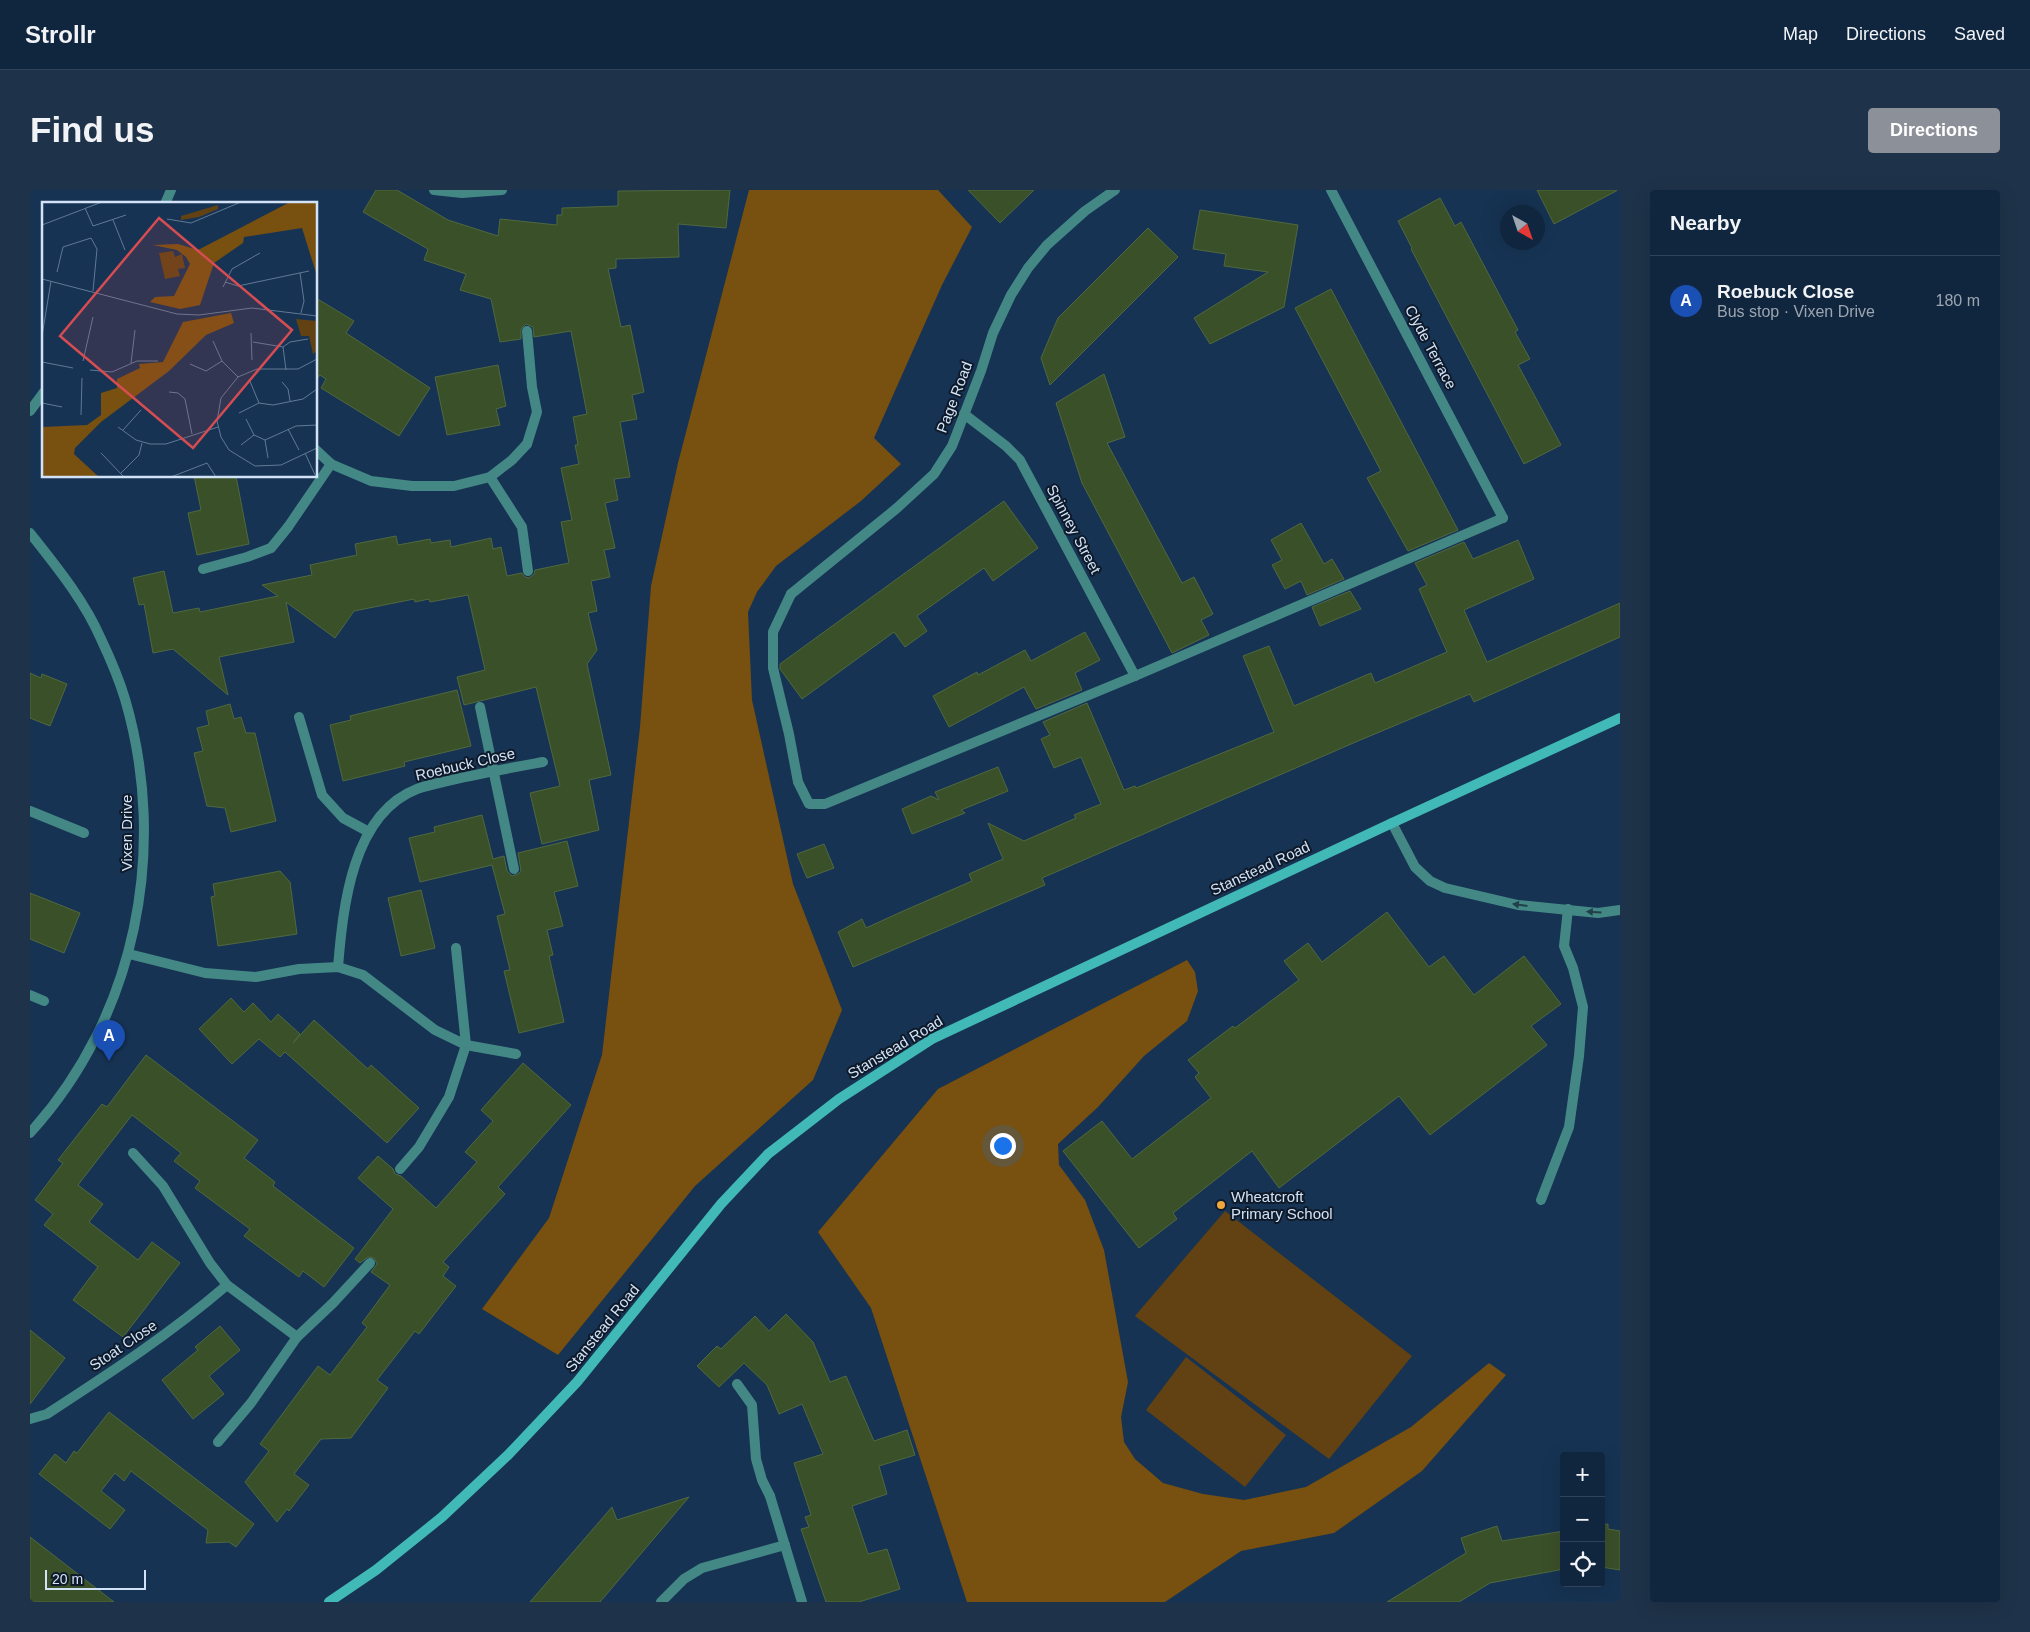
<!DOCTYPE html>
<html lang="en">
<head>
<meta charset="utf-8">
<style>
	:root { --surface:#10263e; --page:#1e3249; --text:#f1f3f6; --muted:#9ca5b0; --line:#304358; --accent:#8c9099 }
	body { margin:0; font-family:Helvetica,sans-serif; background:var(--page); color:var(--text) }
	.controls { position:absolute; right:15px; bottom:15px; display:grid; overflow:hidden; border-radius:5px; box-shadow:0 5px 20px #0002 }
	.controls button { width:45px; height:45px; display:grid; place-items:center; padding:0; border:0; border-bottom:1px solid var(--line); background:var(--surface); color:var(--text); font:25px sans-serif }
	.compass { position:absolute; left:1470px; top:15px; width:45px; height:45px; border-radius:50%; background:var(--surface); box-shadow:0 5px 20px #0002; rotate:140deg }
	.scale { position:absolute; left:15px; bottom:12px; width:101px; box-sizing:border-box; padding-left:5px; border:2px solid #d2e3f8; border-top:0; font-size:14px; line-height:18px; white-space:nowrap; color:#d2e3f8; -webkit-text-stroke:4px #0e1a29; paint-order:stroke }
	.you { position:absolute; left:972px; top:955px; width:18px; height:18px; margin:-12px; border:4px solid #fff; border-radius:50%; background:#1a73e8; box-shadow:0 0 0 8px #1a73e833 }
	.badge { display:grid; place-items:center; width:32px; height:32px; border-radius:50%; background:var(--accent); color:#fff; font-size:16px; font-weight:700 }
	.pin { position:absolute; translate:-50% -41px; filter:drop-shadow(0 1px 2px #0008) }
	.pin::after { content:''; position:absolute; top:26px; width:18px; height:15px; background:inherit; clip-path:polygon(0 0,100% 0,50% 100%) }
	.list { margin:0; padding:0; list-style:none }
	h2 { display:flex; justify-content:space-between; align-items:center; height:65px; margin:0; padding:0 20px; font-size:21px }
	h2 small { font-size:16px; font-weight:400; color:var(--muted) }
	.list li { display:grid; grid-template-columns:32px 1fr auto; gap:15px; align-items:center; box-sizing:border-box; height:90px; padding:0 20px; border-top:1px solid var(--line) }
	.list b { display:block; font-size:19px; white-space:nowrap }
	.list p { margin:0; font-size:16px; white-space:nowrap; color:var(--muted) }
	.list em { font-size:16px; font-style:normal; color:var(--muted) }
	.icon { flex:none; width:28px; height:28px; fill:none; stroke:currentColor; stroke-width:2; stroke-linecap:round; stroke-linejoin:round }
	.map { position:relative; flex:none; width:1590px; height:1412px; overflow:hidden; border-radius:5px }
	header { display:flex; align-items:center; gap:30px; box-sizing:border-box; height:70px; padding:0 25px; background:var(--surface); border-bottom:1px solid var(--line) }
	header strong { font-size:24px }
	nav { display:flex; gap:28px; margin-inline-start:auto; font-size:18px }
	.intro { display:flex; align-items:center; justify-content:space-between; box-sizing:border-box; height:120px; padding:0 30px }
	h1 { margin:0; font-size:35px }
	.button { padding:12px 22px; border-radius:5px; background:var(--accent); color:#fff; font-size:18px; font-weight:700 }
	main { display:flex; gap:30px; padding:0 30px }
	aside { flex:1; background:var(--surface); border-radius:5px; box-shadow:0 5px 20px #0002 }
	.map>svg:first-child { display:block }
</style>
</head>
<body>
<header>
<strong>Strollr</strong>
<nav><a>Map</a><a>Directions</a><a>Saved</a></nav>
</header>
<div class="intro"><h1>Find us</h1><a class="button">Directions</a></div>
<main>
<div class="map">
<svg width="1590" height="1412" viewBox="0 0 1590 1412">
	<rect width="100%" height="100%" fill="#163353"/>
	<!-- green -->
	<g fill="#624213">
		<path d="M1195,1021L1382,1166L1299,1269L1105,1126Z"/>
		<path d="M1156,1167L1256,1245L1215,1297L1116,1220Z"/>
	</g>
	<!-- forest -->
	<g fill="#78500f">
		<path d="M719,0H908L942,37L912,95L844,248L871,274L831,311L746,376L727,402L718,422L722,510L763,694L812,820L783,890L665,996L528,1165L452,1119L519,1028L572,865L610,537L621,396L648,273Z"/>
		<path d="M1157,770L1165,782L1168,801L1157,831L1114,866L1068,917L1028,954L1029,975L1055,1010L1074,1060L1098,1192L1091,1227L1094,1252L1105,1269L1133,1293L1173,1304L1214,1310L1276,1297L1381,1237L1459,1173L1476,1185L1392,1281L1304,1343L1211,1361L1135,1412H937L841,1118L788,1042L908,899Z"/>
	</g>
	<!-- building -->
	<g fill="#3a5029" stroke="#50683f">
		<path d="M346,0H367L418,30L468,46L470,29L527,35V25H532V18L588,16V1L700,0L696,38L648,34L649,67L586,69V78L578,79L591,137L600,135L614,202L602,205L607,229L590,232L600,287L584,289L588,310L575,313L585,358L574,360L580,387L561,391L567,421L558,423L567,460L557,474L581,585L559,590L569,640L512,654L500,603L530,596L506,497L434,515L427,487L455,480L438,405L400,412L399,409L385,412L384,409L324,421L305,448L256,412L264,452L189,467L198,505L143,459L123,463L114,414L109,415L103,388L134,381L143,423L169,418L170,422L248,406L232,395L282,385L280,375L327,365L325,354L366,346L368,355L400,349L401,353L420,350L421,357L461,348L463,359L471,357L477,386L492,383L495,387L499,388L504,384L505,380L539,373L531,332L542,330L531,278L549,274L545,255H548L543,227L557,224L541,141L504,147L503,137L496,134L491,139V149L470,152L461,109L430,100L436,84L394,70L398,59L333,22Z"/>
		<path d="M938,0H1004L970,33Z"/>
		<path d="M1507,0H1588L1524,34Z"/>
		<path d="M1410,8L1425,36L1431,32L1488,140L1485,142L1500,169L1488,175L1531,255L1494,274L1381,59L1382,58L1368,31Z"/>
		<path d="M1170,20L1268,35L1254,117L1180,154L1164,128L1238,82L1194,76L1196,64L1163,59Z"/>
		<path d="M1118,38L1148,67L1020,195L1011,168L1028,128Z"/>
		<path d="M1301,99L1428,340L1378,361L1337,288L1351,281L1265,118Z"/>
		<path d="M286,108L324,131L316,143L400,198L369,246L291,198L296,189L290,185L286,190Z"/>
		<path d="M468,175L476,216L466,219L470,235L417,245L405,187Z"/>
		<path d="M1074,184L1095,247L1077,253L1152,393L1164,387L1183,424L1171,430L1179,445L1142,463L1052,293L1026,213Z"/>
		<path d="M164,286H206L219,354L167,365L158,323L171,320Z"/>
		<path d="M974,311L1008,358L963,391L954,378L887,426L897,441L875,457L864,442L772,509L750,479V474Z"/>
		<path d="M1271,333L1294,374L1302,369L1314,389L1277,405L1271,391L1255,399L1242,375L1252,370L1241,350Z"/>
		<path d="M1488,350L1504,389L1434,420L1457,472L1590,413V447L1444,512L1440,504L1328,551L1012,688L1015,695L823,777L808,742L832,729L836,738L871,722L942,691L939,684L973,669L958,633L994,651L1046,628L1044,625L1071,614L1051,567L1024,578L1011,549L1020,545L1013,532L1057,513L1094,600L1105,596L1106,598L1244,542L1213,466L1239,456L1264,516L1341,483L1345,493L1417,462L1389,399L1397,395L1385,373L1434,352L1443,369Z"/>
		<path d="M1320,401L1331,419L1290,436L1282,417Z"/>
		<path d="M1055,442L1070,470L1045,483L1052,500L1006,519L994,497L919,537L903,506L947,482L948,485L995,460L1001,471Z"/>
		<path d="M0,483L11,488L12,484L37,494L20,536L0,528Z"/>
		<path d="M427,500L441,556L374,572L375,576L313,591L300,535L321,530L320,526Z"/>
		<path d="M200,514L204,529L211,527L216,543H225L246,631L201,642L195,618L177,616L164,563L173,561L167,538L179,535L176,521Z"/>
		<path d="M968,577L978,601L931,620L935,623L882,644L872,619L901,606L909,610L905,602Z"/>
		<path d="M452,625L463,669L474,666L477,681L482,686L488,684L491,681L488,663L537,651L548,696L524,702L533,736L517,740L523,765L519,766L534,832L489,843L474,781L480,780L467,726L475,724L462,675L390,692L379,648L405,642L404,637Z"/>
		<path d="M794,654L804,678L777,688L767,664Z"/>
		<path d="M250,681L260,692L267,744L188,756L181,707L185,706L183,694Z"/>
		<path d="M391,700L405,758L371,766L358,708Z"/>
		<path d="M0,703L50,723L34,763L0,749Z"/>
		<path d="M1357,722L1399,777L1414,766L1444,805L1494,766L1531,814L1501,836L1517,855L1400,945L1369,906L1249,998L1222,961L1143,1023L1147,1029L1109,1058L1033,961L1072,931L1102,969L1181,908L1165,887L1169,883L1158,870L1203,836L1205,838L1269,790L1254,771L1278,753L1292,772Z"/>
		<path d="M201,808L214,822L223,813L241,832L248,824L270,844L263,853L284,830L338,879L341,875L389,918L357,953L255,862L250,867L229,849L202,874L169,839Z"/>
		<path d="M116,865L228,950L214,968L245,992L243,996L324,1058L294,1097L273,1081L269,1087L214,1046L220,1039L165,998L170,991L144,971L151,963L102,925L48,995L73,1014L59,1032L108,1070L122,1052L150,1073L93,1147L43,1110L68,1077L14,1035L23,1024L5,1010L33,973L28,970L72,914L77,917Z"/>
		<path d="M493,873L541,915L468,997L475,1004L413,1072L419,1077L413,1086L426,1096L389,1144L385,1141L347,1190L358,1198L321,1248L291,1249L264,1284L279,1295L259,1321L257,1319L247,1332L215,1292L239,1261L230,1254L288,1176L300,1185L337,1137L332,1133L360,1095L341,1082L347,1074L344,1068L338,1067L330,1073L325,1069L363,1019L328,988L348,966L363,979L365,984L371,986L406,1018L447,972L435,962L463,931L451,920Z"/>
		<path d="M756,1124L783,1152L800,1192L816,1186L844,1251L877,1240L885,1265L849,1276L857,1304L822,1316L838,1364L857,1359L870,1399L829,1412H796L771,1339L779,1337L775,1327L781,1325L764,1273L793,1264L772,1214L749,1224L737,1195L714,1173L689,1197L667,1176L687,1156L691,1159L725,1126L739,1141Z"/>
		<path d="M190,1136L210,1160L179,1186L194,1204L163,1229L132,1190L168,1160L165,1157Z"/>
		<path d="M0,1140L35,1168L0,1214Z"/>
		<path d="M79,1222L224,1334L206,1357L199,1352L176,1353L178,1340L101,1281L94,1291L85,1283L71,1301L95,1320L80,1339L9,1284L25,1264L36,1273L44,1261L47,1263Z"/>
		<path d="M659,1307L570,1412H500L582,1317L587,1330Z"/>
		<path d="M1578,1334V1339L1590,1341V1380L1571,1377V1335Z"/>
		<path d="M1467,1336L1472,1351L1534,1341V1379L1460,1393L1429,1412H1357L1436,1363L1431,1348Z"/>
		<path d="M0,1347L84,1412H0Z"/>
	</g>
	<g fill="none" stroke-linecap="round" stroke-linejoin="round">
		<!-- service -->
		<g stroke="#448886" stroke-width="10">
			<path d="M404,0L432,3L472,0"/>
			<path d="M497,254L507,222L502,197L497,141"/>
			<path d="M460,287L492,337L498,381"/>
			<path d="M173,379L217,367L241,358L258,337"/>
			<path d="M761,404L743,442V478L759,544L768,592L779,614H795L1105,486L1473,328"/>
			<path d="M450,517L484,679"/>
			<path d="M269,527L292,605L313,628L339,642"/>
			<path d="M0,621L54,643"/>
			<path d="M1362,633L1385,677L1400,691L1415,698L1488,715L1568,723L1590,720"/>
			<path d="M370,979L389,957L419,907L436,855L426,758"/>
			<path d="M1511,1010L1539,937L1549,866L1553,817L1543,778L1534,756L1538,719"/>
			<path d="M707,1194L722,1215L726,1269L732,1290L740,1306"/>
			<path d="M188,1252L221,1213L267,1147L303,1113L340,1073"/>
		</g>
		<!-- minor -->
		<g stroke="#448886" stroke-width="10">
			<path d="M1301,0L1473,328"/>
			<path d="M135,14L141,0"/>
			<path d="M0,221L14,202"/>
			<path d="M934,224L976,256L990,270L1105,486"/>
			<path d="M286,260L301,274L341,291L382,296H424L460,287L482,270L497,254"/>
			<path d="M258,337L301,274"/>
			<path d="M0,343C26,376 54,410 71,449C80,468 89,489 95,509C139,659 106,827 0,943"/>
			<path d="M761,404L867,318L904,284L922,256L951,181L963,143L981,105L998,78L1017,55L1055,21L1085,0"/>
			<path d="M99,764L175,783L226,787L269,779L308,777L333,785L405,840L436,855L486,864"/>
			<path d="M308,777C313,717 322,624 387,599C395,596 404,594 413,592C446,584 480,578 513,572"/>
			<path d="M0,805L14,811"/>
			<path d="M103,963L133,996L180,1073L197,1095L267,1147"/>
			<path d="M0,1229L17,1224C80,1183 140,1144 197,1095"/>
			<path d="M740,1306L772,1412"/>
			<path d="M631,1412L654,1389L672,1378L755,1355"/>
		</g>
		<!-- secondary -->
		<path stroke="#41b9b6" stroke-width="10" d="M299,1412L346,1380L412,1327L478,1265L547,1192L691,1014L738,964L809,909L902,849L1362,633L1590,528"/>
	</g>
	<!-- one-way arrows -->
	<defs><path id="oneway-solid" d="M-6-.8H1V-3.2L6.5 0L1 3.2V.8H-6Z" transform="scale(1.25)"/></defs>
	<g fill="#21404a">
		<use href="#oneway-solid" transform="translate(1490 715) rotate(-172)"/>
		<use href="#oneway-solid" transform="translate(1564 722) rotate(-177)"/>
	</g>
	<!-- markers -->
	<circle fill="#efa73d" stroke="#0e1a29" stroke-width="2" cx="1191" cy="1015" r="5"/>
	<g text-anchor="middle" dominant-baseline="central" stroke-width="4" stroke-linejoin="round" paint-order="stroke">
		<!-- street labels -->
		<g font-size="15" fill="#d2e3f8" stroke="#0e1a29">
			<text transform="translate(1401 157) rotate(62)">Clyde Terrace</text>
			<text transform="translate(924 207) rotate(-69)">Page Road</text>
			<text transform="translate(1044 339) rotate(62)">Spinney Street</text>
			<text transform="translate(435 574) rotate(-13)">Roebuck Close</text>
			<text transform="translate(96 643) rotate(-90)">Vixen Drive</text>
			<text transform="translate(1230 678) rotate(-25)">Stanstead Road</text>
			<text transform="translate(865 857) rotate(-31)">Stanstead Road</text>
			<text transform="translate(572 1138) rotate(-51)">Stanstead Road</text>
			<text transform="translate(93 1155) rotate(-34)">Stoat Close</text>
		</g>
		<!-- poi labels -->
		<g font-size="15" fill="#d2e3f8" stroke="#0e1a29" text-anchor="start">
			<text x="1201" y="1006">Wheatcroft<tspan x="1201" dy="17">Primary School</tspan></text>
		</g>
	</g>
	<!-- overview -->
	<g transform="translate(12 12)">
		<rect width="275" height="275" fill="#163353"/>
		<path d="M176,3V7L157,15L139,18V14ZM131,49L133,55L140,52L143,66L136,67L138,74L123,77L117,51ZM254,117L275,119V149L271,152L267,134H259Z" fill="#624213"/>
		<path d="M248,0H275V74L260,26L202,35L201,41L172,61L158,103L138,107L108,100L113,95L132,94L148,62L144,55L135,48L111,43L136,42L156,48ZM189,111L192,121L164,133L127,169L59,220L33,246L32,252L57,275H0V225L45,223L59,213V191L75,186V177L98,166L97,162L121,160L141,120Z" fill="#78500f"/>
		<path fill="none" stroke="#617995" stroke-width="1" d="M43,6L51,24L84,13M125,17L149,21L199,0M71,18L83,48M0,23L60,0M15,70L21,45L49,36L55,47L51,89M258,71L262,99L259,111M0,77L135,112L157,113L210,106L275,114M183,80L196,84L267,69M181,85L190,67L218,51M209,131L210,158M0,134L9,79M171,139L180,159L196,175M211,140L241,145L244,168M241,145L248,140L266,137M275,157L256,167H215L196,175L179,196L175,219L179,235L187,248L213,264L239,263L275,246M41,159L51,115M0,160L31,166M89,161L93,128M148,162L164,169L180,159M48,168L70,170L95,159H116M207,177L217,201M240,180L246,187L248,199M127,190L136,191L143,197L150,232M0,201L20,205M197,211L217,201L231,203L261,197L275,187M39,213L40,176M204,217L212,233L223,238L254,224L275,223M76,225L94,238L108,242H124L176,225M246,227L257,248M81,228L99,208M223,238L226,256M199,243L212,233M59,251L82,275M263,251L274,275M79,271L97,253L100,241M129,275L165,261L174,275"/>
		<path fill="#d54d52" fill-opacity="0.15" stroke="#d54d52" stroke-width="2.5" d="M117,16L250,128L151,246L18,134Z"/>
		<rect width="275" height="275" fill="none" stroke="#d2e3f8" stroke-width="2.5"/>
	</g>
</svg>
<div class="controls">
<button>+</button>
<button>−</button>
<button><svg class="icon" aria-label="locate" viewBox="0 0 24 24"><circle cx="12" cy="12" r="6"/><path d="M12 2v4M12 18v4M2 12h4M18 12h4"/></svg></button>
</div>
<svg class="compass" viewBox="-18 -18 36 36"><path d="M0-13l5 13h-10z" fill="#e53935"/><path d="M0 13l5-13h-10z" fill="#9ca5b0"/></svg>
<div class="scale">20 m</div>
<div class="you"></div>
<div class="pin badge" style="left:79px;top:871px;background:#1a4fb4">A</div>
</div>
<aside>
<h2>Nearby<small></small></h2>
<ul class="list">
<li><span class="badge" style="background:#1a4fb4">A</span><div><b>Roebuck Close</b><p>Bus stop · Vixen Drive</p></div><em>180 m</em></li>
</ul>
</aside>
</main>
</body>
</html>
